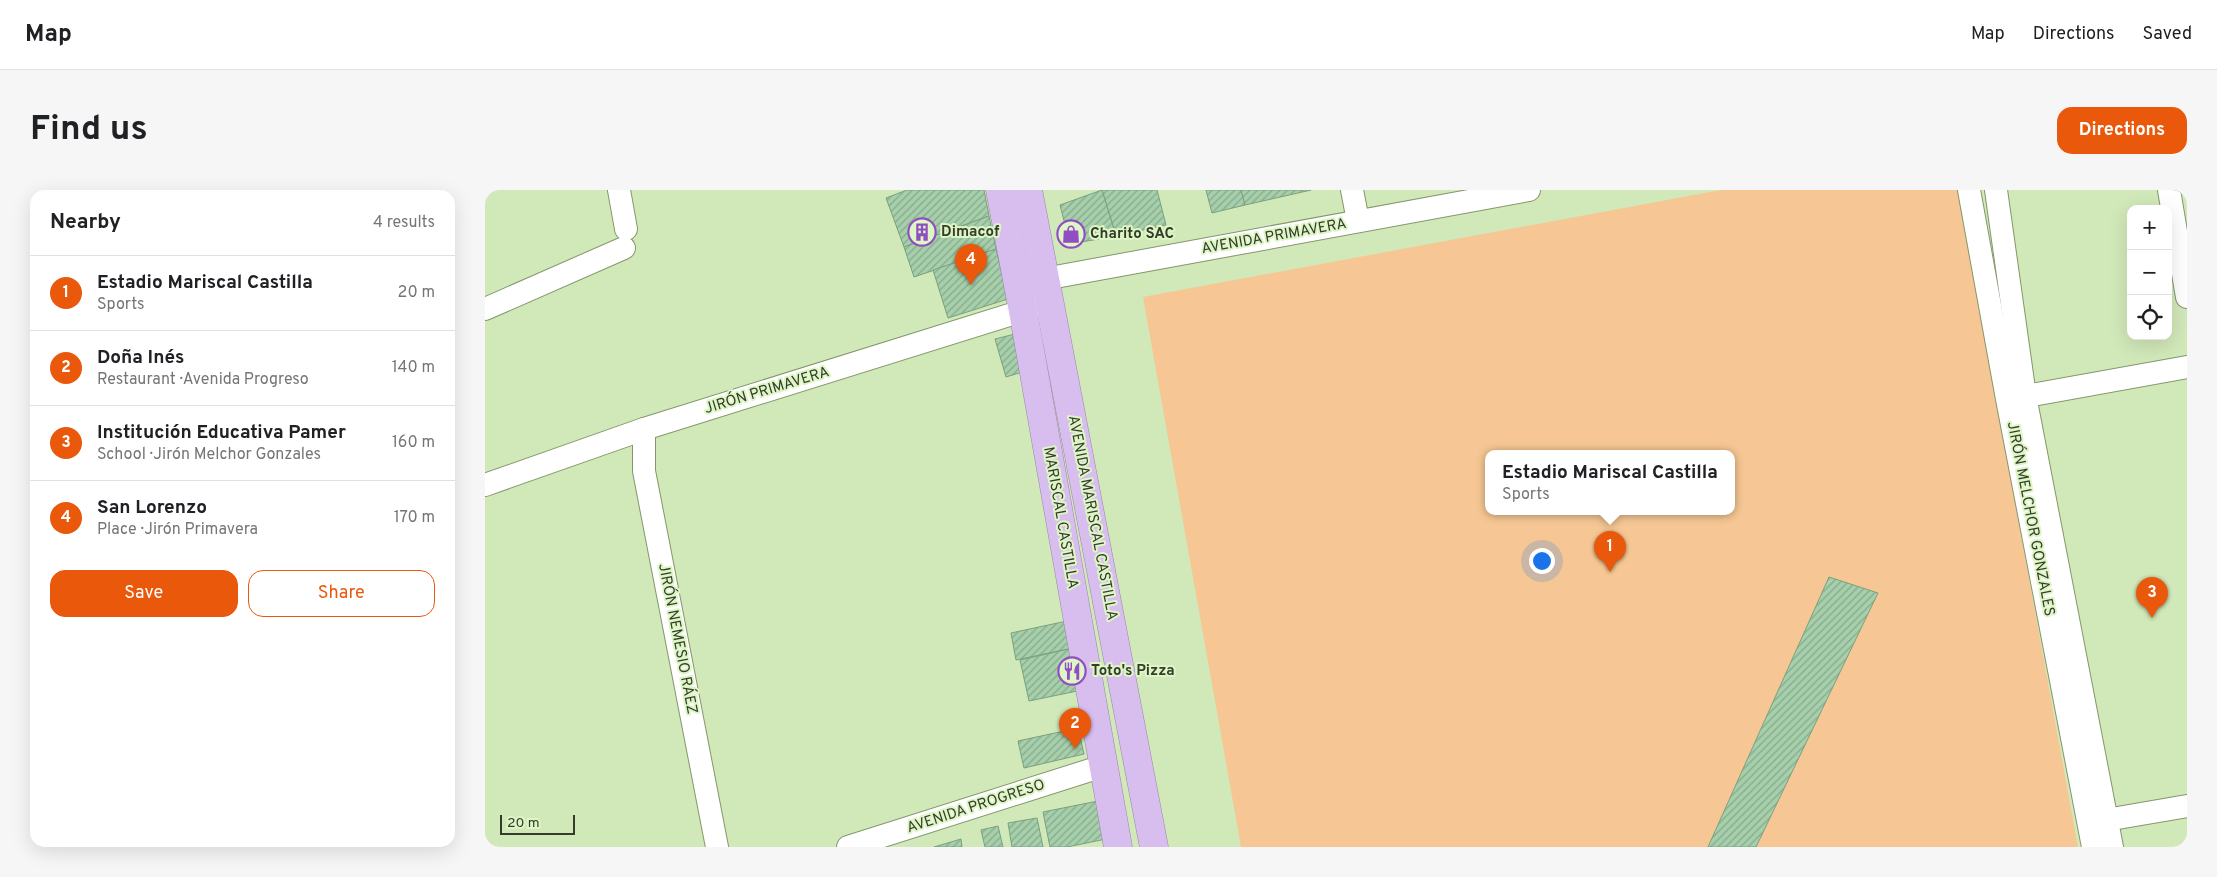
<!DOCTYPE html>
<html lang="en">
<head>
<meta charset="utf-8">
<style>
	:root { --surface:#fff; --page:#f6f6f6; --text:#202124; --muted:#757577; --line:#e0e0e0; --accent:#ea580c }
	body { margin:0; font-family:Overpass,sans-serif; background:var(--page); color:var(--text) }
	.controls { position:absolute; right:15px; top:15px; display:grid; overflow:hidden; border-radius:10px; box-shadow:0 5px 20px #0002 }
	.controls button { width:45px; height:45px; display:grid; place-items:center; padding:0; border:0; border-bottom:1px solid var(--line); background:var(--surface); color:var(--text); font:25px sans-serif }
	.scale { position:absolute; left:15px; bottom:12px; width:75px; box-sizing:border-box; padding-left:5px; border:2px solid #343d2a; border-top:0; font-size:14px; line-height:18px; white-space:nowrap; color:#343d2a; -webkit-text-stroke:4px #def5c6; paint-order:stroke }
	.you { position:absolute; left:1056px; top:370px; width:18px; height:18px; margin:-12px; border:4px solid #fff; border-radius:50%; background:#1a73e8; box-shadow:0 0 0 8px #1a73e833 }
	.badge { display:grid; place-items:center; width:32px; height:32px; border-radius:50%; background:var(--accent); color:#fff; font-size:16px; font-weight:700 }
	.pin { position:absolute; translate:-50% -41px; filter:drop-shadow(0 1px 2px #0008) }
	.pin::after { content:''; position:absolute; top:26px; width:18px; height:15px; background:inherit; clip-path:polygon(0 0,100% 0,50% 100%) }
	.popup { position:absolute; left:1000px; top:260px; width:250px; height:65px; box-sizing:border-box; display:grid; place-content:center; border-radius:10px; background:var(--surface); filter:drop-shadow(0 1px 4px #0005); font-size:16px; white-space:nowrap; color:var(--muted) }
	.popup b { font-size:19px; color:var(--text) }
	.popup::after { content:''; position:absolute; left:50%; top:100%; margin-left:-10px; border:10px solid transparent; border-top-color:var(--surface) }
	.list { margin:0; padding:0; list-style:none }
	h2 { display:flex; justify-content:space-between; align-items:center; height:65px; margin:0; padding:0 20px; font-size:21px }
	h2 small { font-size:16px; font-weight:400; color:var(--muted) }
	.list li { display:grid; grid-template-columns:32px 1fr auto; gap:15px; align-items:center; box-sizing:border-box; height:75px; padding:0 20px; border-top:1px solid var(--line) }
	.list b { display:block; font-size:19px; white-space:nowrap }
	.list p { margin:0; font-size:16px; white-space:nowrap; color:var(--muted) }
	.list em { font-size:16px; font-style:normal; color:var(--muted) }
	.actions { display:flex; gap:10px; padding:15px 20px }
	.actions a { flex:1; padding:11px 0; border:1px solid var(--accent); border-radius:15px; text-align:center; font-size:18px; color:var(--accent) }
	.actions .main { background:var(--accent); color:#fff }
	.icon { flex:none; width:28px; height:28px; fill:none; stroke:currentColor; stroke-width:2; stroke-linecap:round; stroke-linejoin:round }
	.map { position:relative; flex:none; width:1702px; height:657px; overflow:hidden; border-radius:15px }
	header { display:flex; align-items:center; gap:30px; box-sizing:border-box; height:70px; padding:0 25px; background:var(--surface); border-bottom:1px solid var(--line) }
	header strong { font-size:24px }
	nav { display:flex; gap:28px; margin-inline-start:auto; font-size:18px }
	.intro { display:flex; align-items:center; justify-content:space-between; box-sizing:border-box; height:120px; padding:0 30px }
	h1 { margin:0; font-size:35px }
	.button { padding:12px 22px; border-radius:15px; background:var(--accent); color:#fff; font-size:18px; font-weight:700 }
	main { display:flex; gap:30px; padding:0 30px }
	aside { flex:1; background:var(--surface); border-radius:15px; box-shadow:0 5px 20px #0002 }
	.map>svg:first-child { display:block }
</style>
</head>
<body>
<header>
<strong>Map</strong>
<nav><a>Map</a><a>Directions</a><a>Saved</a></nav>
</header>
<div class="intro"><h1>Find us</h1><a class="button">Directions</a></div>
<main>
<aside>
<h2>Nearby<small>4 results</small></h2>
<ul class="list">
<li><span class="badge">1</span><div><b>Estadio Mariscal Castilla</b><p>Sports</p></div><em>20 m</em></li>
<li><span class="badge">2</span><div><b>Doña Inés</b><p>Restaurant · Avenida Progreso</p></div><em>140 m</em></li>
<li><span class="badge">3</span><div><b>Institución Educativa Pamer</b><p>School · Jirón Melchor Gonzales</p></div><em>160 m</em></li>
<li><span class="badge">4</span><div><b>San Lorenzo</b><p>Place · Jirón Primavera</p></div><em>170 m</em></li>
</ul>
<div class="actions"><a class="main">Save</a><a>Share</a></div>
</aside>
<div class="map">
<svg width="1702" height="657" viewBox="0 0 1702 657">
	<defs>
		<pattern id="building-hatch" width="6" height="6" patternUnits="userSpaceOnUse" patternTransform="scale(1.25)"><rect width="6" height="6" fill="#a6cfab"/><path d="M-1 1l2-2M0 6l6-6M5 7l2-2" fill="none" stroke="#88a98b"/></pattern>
	</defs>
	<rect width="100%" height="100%" fill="#d1e8b9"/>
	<!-- park -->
	<path fill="#f6c794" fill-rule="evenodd" d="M1236,0H1473L1593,657H756L658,107ZM1004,263H1246V321H1004Z"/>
	<!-- building -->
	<g fill="url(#building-hatch)" stroke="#79a17e">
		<path d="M422,0H499L504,26L419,57L401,8Z"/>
		<path d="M617,0H672L681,35L631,46Z"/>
		<path d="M617,0L631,46L585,54L575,15Z"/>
		<path d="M721,0H756L760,15L727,23Z"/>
		<path d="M756,0H826L760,15Z"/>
		<path d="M504,26L511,59L429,87L419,57Z"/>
		<path d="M511,59L523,109L463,128L448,80Z"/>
		<path d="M534,143L544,180L521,187L510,149Z"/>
		<path d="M1344,387L1393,403L1271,657H1223Z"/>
		<path d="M582,431L588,458L531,470L526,443Z"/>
		<path d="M588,458L597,500L544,511L535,470Z"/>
		<path d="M593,538L599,564L539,578L533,551Z"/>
		<path d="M613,611L621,649L582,657H565L558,622Z"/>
		<path d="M552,628L558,657H527L523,633Z"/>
		<path d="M513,636L518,657H500L496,640Z"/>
		<path d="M476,649L477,657H449Z"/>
	</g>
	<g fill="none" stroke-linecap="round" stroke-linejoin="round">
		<!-- minor casing -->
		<g stroke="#83976b" stroke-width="24">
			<g id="minor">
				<path d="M134,0L141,39"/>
				<path d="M867,0L873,31"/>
				<path d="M1484,0L1522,209L1608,657"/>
				<path d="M1511,0L1540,206L1627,657"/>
				<path d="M1684,0L1702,107"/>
				<path d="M543,92L1044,0"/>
				<path d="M0,119L139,58"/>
				<path d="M1525,209L1702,177"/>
				<path d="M159,239V281L232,657"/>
				<path d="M0,295L159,239L553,116"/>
				<path d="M1621,630L1702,616"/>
				<path d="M363,657L618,576"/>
			</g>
		</g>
		<!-- trunk casing -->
		<g stroke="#9886a7" stroke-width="29">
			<g id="trunk">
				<path d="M515,0L538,121L633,657"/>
				<path d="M543,0L669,657"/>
			</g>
		</g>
		<!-- minor -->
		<use href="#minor" stroke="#fff" stroke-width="22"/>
		<!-- trunk -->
		<use href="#trunk" stroke="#d8beef" stroke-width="28"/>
	</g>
	<!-- icons -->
	<defs>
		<g id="building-ring" transform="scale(1.4375)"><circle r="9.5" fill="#def5c6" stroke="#914dc2" stroke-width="1.5"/><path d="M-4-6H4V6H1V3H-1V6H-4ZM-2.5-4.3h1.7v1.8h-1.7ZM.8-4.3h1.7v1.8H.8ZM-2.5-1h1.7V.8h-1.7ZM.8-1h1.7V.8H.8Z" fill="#914dc2"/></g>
		<g id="shop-ring" transform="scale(1.4375)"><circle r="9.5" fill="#def5c6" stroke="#914dc2" stroke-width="1.5"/><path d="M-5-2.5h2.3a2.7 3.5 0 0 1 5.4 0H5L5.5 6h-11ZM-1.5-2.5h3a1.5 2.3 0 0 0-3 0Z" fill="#914dc2"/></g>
		<g id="restaurant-ring" transform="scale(1.4375)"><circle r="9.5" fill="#def5c6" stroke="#914dc2" stroke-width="1.5"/><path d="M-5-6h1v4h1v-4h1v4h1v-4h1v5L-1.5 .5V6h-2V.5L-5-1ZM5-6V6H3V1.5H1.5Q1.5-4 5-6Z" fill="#914dc2"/></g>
	</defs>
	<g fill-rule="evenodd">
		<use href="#building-ring" x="437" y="42"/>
		<use href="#shop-ring" x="586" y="44"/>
		<use href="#restaurant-ring" x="587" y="481"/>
	</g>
	<g text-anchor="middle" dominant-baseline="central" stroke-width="4" stroke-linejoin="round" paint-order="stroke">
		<!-- poi labels -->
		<g font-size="15" font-weight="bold" fill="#343d2a" stroke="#def5c6" text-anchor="start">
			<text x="456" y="42">Dimacof</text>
			<text x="605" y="44">Charito SAC</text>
			<text x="606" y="481">Toto's Pizza</text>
		</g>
		<!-- street labels -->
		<g font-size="15" fill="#343d2a" stroke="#def5c6">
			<text transform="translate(789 47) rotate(-10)">AVENIDA PRIMAVERA</text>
			<text transform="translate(282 201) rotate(-17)">JIRÓN PRIMAVERA</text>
			<text transform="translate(575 328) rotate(80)">MARISCAL CASTILLA</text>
			<text transform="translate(607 328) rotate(79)">AVENIDA MARISCAL CASTILLA</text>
			<text transform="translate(1545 329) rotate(79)">JIRÓN MELCHOR GONZALES</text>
			<text transform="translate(192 449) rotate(79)">JIRÓN NEMESIO RÁEZ</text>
			<text transform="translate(491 617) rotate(-18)">AVENIDA PROGRESO</text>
		</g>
	</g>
</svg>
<div class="controls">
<button>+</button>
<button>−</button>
<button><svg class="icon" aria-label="locate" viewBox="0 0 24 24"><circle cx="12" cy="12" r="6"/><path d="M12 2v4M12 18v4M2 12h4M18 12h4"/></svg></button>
</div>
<div class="scale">20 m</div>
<div class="you"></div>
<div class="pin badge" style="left:1125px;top:382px">1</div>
<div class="popup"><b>Estadio Mariscal Castilla</b>Sports</div>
<div class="pin badge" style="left:590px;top:559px">2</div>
<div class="pin badge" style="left:1667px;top:428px">3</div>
<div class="pin badge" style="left:486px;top:95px">4</div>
</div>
</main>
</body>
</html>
